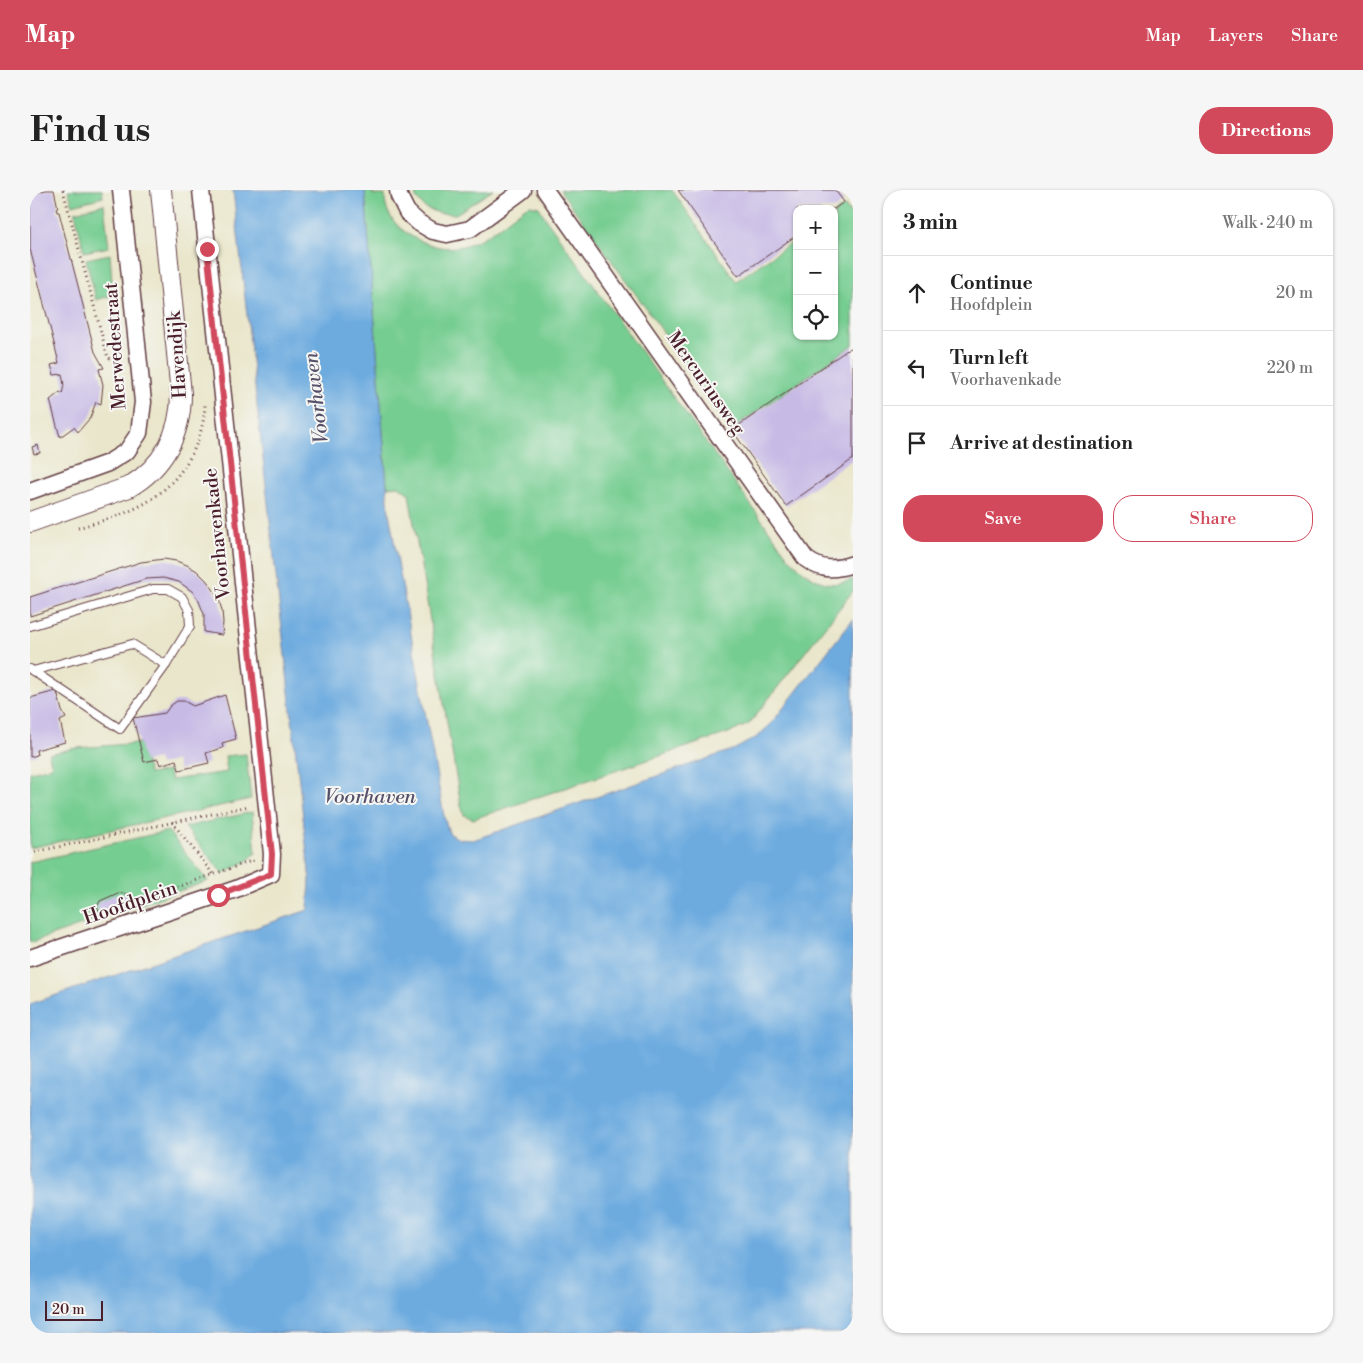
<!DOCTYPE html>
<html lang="en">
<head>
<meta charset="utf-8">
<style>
	:root { --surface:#fff; --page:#f6f6f6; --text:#222; --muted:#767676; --line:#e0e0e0; --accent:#d1495b }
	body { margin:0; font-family:"Libre Bodoni",serif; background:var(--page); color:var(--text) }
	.controls { position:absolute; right:15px; top:15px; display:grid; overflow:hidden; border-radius:10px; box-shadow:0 1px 4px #0004 }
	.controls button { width:45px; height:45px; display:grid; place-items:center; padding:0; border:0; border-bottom:1px solid var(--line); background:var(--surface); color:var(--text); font:25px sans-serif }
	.scale { position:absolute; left:15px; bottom:12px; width:58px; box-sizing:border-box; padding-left:5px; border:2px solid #4a1f2b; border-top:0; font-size:14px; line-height:18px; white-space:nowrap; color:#4a1f2b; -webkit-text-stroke:4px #f6f6f2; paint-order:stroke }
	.stop { position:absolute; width:15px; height:15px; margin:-11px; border:4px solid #d1495b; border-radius:50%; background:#fff }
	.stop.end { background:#d1495b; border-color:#fff; box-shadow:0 1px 5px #0008 }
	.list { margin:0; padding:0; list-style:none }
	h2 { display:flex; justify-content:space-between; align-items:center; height:65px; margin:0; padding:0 20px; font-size:21px }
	h2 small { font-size:16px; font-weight:400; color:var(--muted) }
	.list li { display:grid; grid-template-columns:32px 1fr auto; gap:15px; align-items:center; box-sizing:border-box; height:75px; padding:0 20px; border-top:1px solid var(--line) }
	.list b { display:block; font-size:19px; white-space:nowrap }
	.list p { margin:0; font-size:16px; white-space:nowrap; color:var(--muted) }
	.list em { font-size:16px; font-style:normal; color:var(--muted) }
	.actions { display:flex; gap:10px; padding:15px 20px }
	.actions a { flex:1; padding:11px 0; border:1px solid var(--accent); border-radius:20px; text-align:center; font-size:18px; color:var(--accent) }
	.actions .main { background:var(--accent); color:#fff }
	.icon { flex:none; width:28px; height:28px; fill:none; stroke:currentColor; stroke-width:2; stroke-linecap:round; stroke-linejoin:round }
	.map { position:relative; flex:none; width:823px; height:1143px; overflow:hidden; border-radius:20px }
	header { display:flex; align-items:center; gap:30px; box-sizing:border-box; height:70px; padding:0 25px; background:var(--accent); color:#fff }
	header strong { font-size:24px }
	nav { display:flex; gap:28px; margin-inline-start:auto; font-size:18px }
	.intro { display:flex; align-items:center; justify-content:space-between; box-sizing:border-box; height:120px; padding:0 30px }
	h1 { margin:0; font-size:35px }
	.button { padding:12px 22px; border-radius:20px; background:var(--accent); color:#fff; font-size:18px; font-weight:700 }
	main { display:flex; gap:30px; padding:0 30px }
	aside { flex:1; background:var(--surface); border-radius:20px; box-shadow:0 1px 4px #0004 }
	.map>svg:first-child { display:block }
</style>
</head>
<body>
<header>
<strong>Map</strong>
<nav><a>Map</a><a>Layers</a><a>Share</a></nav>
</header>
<div class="intro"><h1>Find us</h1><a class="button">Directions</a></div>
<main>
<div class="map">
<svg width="823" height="1143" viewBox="0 0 823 1143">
	<rect width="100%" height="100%" fill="#f6f6f2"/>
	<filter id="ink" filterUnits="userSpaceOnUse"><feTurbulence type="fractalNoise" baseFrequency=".02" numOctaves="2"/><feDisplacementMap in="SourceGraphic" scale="10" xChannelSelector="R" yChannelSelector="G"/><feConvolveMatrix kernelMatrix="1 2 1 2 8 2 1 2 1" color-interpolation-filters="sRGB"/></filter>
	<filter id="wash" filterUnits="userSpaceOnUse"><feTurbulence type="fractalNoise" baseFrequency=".0096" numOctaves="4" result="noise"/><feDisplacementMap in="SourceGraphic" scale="20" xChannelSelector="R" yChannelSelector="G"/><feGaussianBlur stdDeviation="1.12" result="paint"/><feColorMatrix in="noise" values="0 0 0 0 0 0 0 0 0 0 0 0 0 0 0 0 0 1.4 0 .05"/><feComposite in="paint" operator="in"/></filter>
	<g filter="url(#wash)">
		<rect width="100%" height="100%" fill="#eae6cb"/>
		<!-- green -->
		<g fill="#76cd91" stroke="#60765e">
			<path d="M38,0H72L73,7L43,15Z"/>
			<path d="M335,0H342L343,5H355C354,20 363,33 374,41C381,47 390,51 398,54C438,68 465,39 495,17L500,15L509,17L516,29L759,368C778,386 795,402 823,389V401L719,534L704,541L443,629L434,625L431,616L379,304L369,296L357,297Z"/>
			<path d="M385,0H463L426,24L409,23L395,18L386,8Z"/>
			<path d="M530,0H642L706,91L767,49V146H804V23L815,16L823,27V155L703,238Z"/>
			<path d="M74,14L79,57L54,62L45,22Z"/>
			<path d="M80,64L83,105L66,110L56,69Z"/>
			<path d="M111,553L119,584L139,581L141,590L197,582L195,566L216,564L221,609L0,658V582L22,577L19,564L46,558Z"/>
			<path d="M222,622L226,663L217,671L193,684L155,637Z"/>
			<path d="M138,641L178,691L0,753V672Z"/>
		</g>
		<!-- water -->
		<path fill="#6dabdf" stroke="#5c6585" d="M203,0H335L359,323L414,626L419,643L429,649L443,650L705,559L727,547L740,535L823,429V1143H0V814L278,720L280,690Z"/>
		<g id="blocks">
			<!-- building -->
			<g fill="#c7bae5">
				<path d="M16,0H24L28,18H26L27,22H29L65,162L74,178L69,179L73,195L71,214L66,212L60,228L48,242L44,237L30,247L20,210L30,202L32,204L34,195L32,184L24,185L21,175L29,173L0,59V4Z"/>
				<path d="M648,0H805L814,12L804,19H767V45L708,86Z"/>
				<path d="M823,156V269L756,316L702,240Z"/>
				<path d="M8,255L10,263L4,264L2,257Z"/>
				<path d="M134,369L146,371L157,375L167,381L176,390L183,399L189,409L192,421L193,432L192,445L174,442V424L168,409L163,402L149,392L133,388L116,389L0,426V407L111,372Z"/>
				<path d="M26,498L32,521L36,528L30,531L35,552L6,560L7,565L0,567V508L26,501Z"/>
				<path d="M195,505L206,549L192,553L193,558L176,563L179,573L149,580L146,570L130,575L128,569L114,572L103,528L135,523L140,516L147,511H154L163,516Z"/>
				<path d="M88,703L99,704L103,708L102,713L92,721L79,725L76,726L71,724L67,717L70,711Z"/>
			</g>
		</g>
	</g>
	<g filter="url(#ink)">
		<use href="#blocks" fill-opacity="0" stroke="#623d43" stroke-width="1"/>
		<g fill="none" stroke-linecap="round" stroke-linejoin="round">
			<!-- service casing -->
			<g stroke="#623d43" stroke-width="10">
				<g id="service">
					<path d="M0,436L123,399H138L152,407L159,420L160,436L136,475L90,539L0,479"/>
					<path d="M3,481L102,454L136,475"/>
				</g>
			</g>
			<!-- minor casing -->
			<g stroke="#623d43" stroke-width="19">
				<g id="minor">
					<path d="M368,0L369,6L377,22L389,33L403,41L417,44L440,39L493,0"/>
					<path d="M515,0L776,369C792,381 805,380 823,374"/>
					<path d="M0,301L78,273L97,261L109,243L113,212L91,0"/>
					<path d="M0,768L206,699L241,684L242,664L171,0"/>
				</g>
			</g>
			<!-- tertiary casing -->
			<g stroke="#623d43" stroke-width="22">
				<path id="tertiary" d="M0,332L99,297C133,277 151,244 151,204L131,0"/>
			</g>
			<!-- path -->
			<g stroke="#623d43" stroke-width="3" stroke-dasharray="1 4" stroke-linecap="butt">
				<path d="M33,0L78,168L93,174"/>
				<path d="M48,338C67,332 88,327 106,318C146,299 173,259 175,215"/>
				<path d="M142,632L183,684"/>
				<path d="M0,663L219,616"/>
				<path d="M110,714L108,711L224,670"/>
			</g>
			<!-- service -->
			<use href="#service" stroke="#fff" stroke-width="8"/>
			<!-- minor -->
			<use href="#minor" stroke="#fff" stroke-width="16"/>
			<!-- tertiary -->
			<use href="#tertiary" stroke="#fff" stroke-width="20"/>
		</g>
	</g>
	<g fill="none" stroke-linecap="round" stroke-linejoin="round" filter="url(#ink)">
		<!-- route -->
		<path stroke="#d1495b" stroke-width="6" d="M177,59L242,664L241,684L188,705"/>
	</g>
	<g text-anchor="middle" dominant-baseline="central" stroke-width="4" stroke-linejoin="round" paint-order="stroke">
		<!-- street labels -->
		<g font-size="19" fill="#4a1f2b" stroke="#f6f6f2">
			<text transform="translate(85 156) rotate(-94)">Merwedestraat</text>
			<text transform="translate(147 165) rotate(-94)">Havendijk</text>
			<text transform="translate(676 193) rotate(55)">Mercuriusweg</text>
			<text transform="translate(187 344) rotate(-96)">Voorhavenkade</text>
			<text transform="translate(100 713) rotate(-19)">Hoofdplein</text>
		</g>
		<!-- water labels -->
		<g font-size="20" font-style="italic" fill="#56506a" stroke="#f6f6f2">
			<text transform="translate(287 208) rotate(-97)">Voorhaven</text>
			<text x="340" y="607">Voorhaven</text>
		</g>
	</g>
</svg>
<div class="controls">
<button>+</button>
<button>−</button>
<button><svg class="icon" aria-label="locate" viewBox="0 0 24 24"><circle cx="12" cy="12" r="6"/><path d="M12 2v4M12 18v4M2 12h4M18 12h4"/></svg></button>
</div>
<div class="scale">20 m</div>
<div class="stop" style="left:188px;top:705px"></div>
<div class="stop end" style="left:177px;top:59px"></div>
</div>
<aside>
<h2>3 min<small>Walk · 240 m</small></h2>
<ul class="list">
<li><svg class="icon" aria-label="ahead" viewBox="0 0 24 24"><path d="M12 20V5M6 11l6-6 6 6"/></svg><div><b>Continue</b><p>Hoofdplein</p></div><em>20 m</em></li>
<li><svg class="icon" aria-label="left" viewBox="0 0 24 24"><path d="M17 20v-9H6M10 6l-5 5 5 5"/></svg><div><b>Turn left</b><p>Voorhavenkade</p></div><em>220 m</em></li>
<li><svg class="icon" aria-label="arrive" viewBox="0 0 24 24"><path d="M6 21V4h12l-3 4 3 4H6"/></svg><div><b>Arrive at destination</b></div></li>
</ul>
<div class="actions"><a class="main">Save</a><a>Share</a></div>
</aside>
</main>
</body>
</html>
